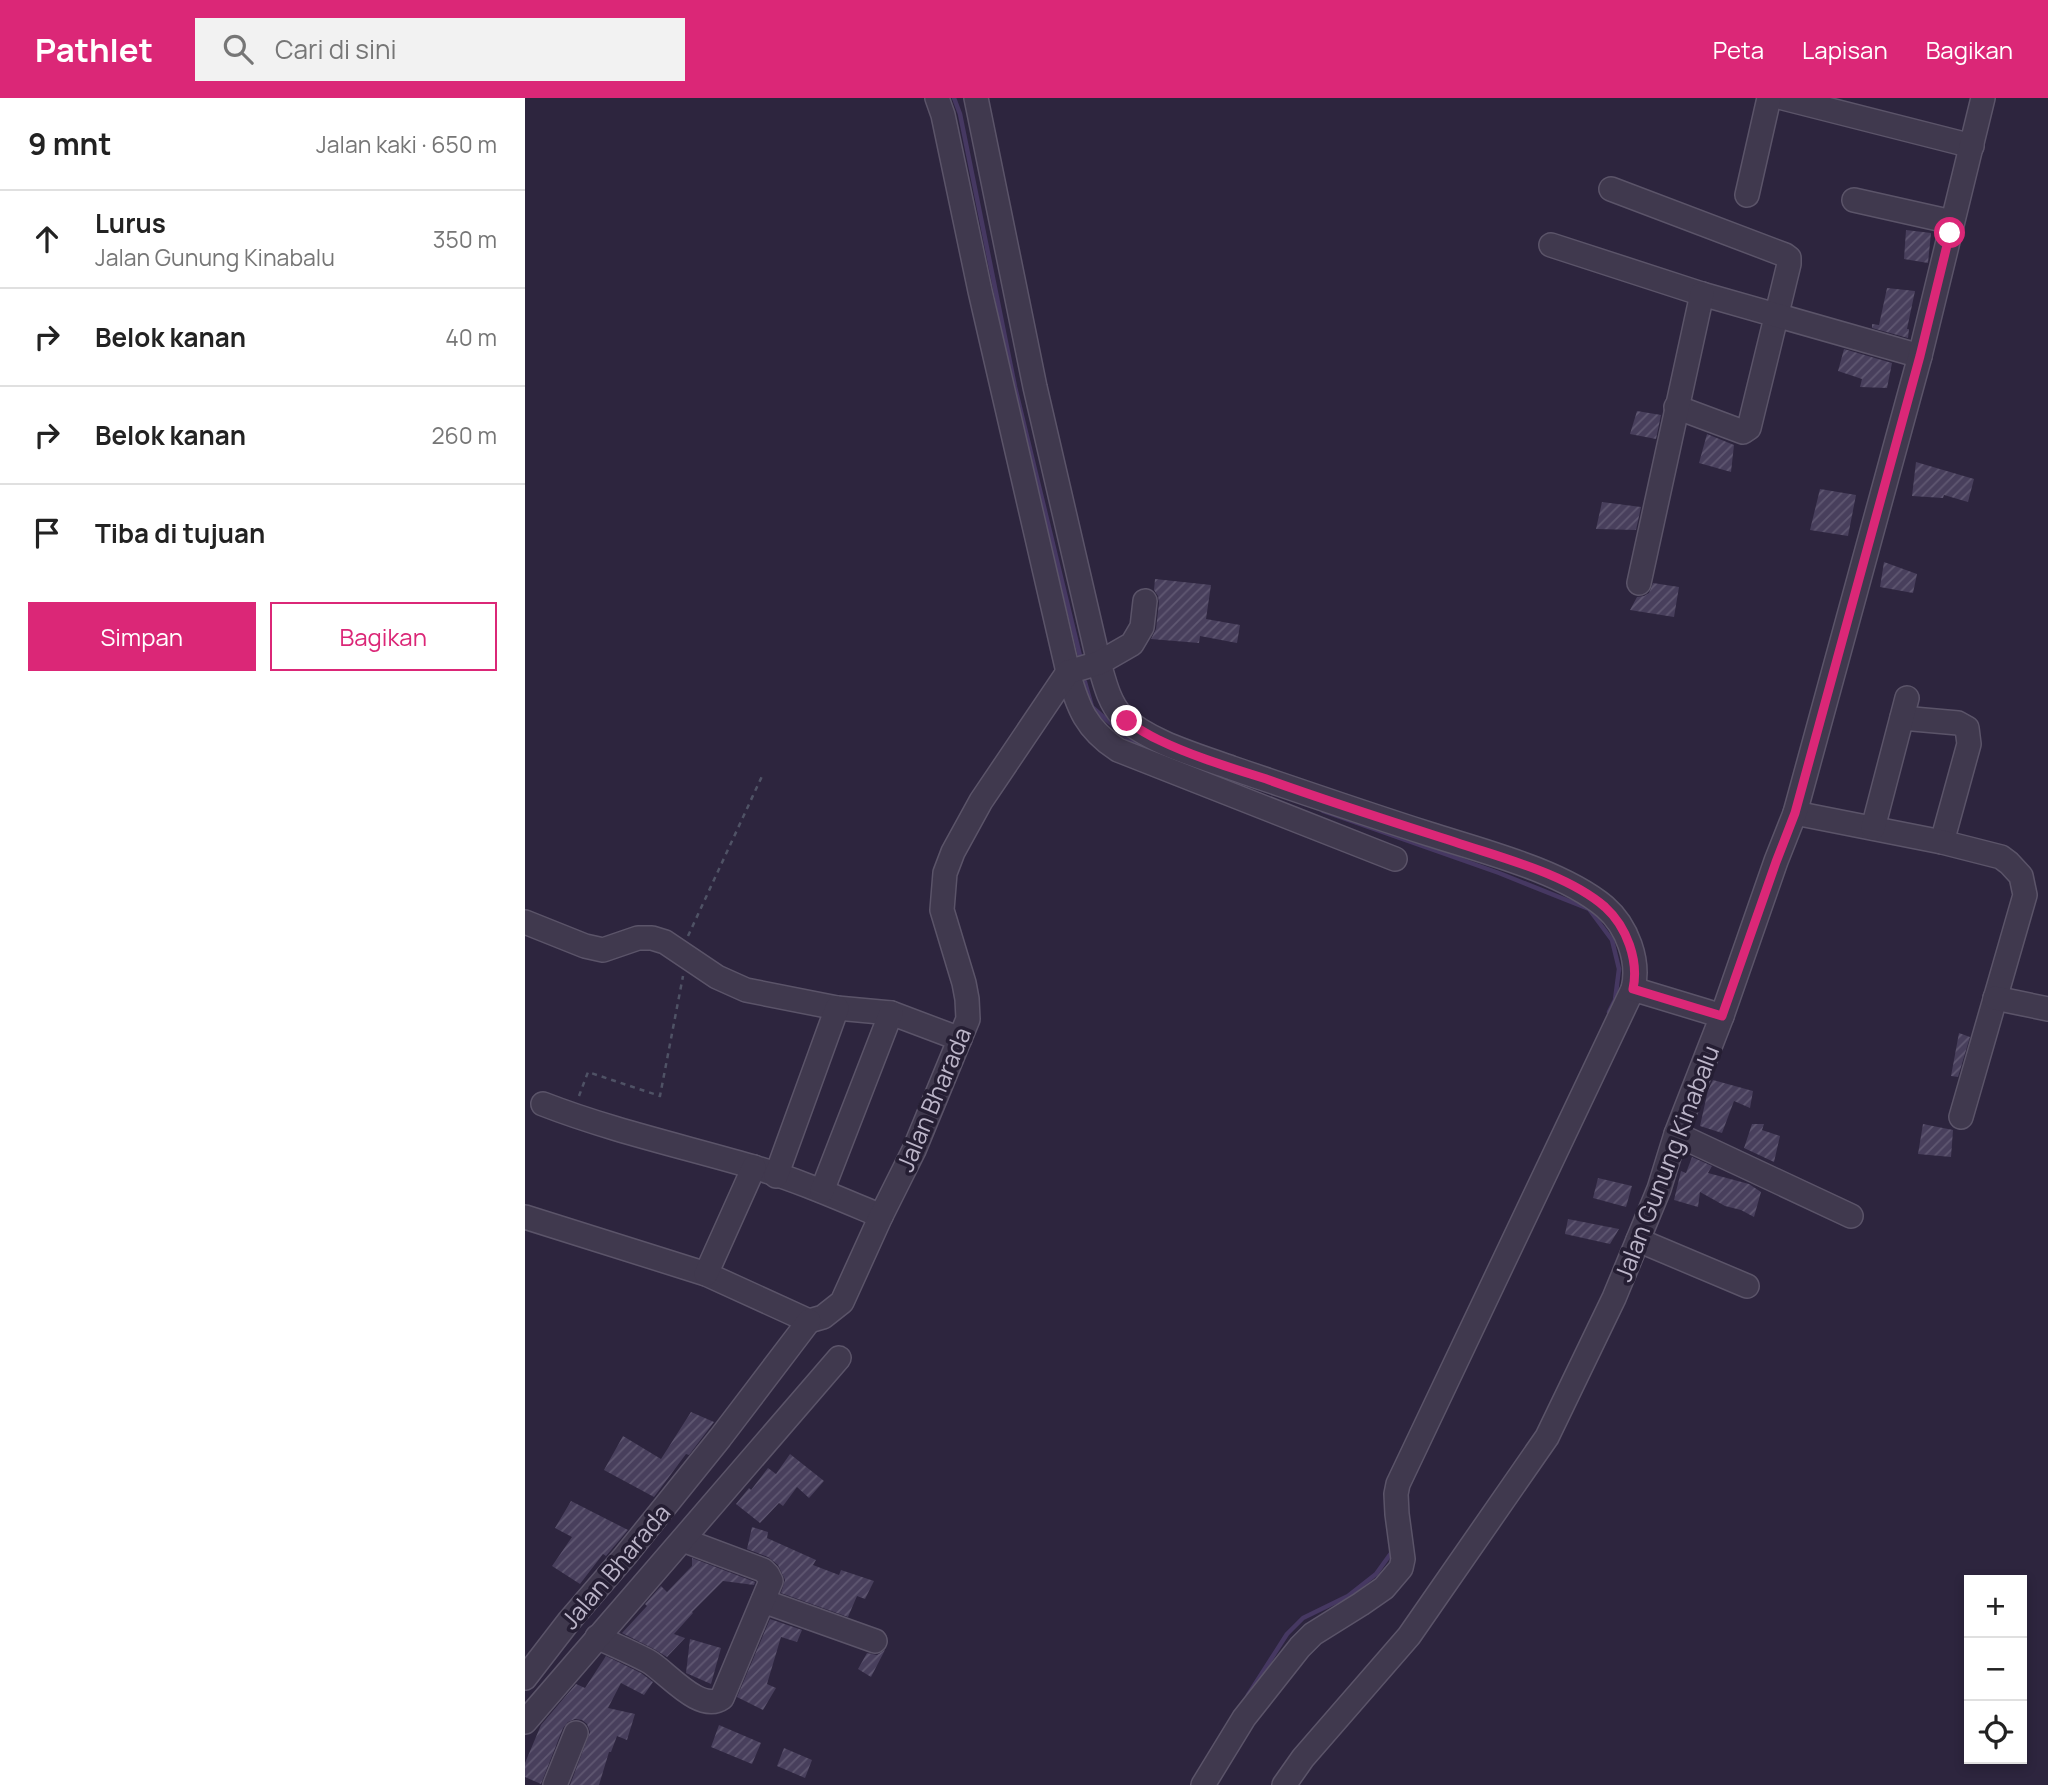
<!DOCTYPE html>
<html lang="id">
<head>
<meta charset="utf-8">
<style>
	:root { --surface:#fff; --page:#f2f2f2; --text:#222; --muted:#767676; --line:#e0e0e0; --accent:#db2777 }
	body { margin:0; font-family:Manrope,sans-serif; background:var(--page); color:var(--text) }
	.controls { position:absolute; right:21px; bottom:21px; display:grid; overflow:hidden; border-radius:0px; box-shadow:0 4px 10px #0003 }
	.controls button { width:63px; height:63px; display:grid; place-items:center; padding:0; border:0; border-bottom:2px solid var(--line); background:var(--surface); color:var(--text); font:35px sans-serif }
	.stop { position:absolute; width:21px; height:21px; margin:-16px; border:5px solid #db2777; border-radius:50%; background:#fff }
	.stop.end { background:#db2777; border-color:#fff; box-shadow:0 2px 7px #0008 }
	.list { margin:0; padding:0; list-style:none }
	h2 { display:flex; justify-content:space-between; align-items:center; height:91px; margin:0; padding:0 28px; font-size:30px }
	h2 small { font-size:23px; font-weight:400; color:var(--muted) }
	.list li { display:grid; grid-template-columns:46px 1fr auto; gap:21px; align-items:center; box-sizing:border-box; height:98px; padding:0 28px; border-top:2px solid var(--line) }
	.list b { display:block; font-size:26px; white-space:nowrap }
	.list p { margin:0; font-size:23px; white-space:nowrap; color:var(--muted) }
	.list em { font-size:23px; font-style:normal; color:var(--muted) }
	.actions { display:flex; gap:14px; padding:21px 28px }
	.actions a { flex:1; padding:16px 0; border:2px solid var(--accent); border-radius:0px; text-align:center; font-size:24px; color:var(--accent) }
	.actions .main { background:var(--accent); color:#fff }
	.icon { flex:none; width:38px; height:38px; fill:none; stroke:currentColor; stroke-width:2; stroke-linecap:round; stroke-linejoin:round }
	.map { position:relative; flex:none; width:1523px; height:1687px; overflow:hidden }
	header { display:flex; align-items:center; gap:42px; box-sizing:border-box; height:98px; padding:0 35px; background:var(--accent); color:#fff }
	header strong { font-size:33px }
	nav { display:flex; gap:38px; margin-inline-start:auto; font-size:24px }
	.search { width:490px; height:63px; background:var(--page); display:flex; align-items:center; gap:18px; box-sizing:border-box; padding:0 24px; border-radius:0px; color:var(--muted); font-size:26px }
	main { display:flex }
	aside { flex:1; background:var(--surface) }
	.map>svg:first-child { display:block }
</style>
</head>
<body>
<header>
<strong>Pathlet</strong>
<div class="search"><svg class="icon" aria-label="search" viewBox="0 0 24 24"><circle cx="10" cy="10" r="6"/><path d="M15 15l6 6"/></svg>Cari di sini</div>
<nav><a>Peta</a><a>Lapisan</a><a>Bagikan</a></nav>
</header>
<main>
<aside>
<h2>9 mnt<small>Jalan kaki · 650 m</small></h2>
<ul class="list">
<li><svg class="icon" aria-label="ahead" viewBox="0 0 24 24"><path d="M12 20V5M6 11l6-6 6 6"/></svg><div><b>Lurus</b><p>Jalan Gunung Kinabalu</p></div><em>350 m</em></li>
<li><svg class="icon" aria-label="right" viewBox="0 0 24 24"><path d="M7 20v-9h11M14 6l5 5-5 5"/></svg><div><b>Belok kanan</b></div><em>40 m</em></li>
<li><svg class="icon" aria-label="right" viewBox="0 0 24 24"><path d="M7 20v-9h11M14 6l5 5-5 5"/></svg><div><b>Belok kanan</b></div><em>260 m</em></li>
<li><svg class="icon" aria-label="arrive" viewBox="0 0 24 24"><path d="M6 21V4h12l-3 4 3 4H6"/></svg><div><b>Tiba di tujuan</b></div></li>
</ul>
<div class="actions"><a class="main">Simpan</a><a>Bagikan</a></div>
</aside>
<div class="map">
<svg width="1523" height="1687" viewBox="0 0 1523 1687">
	<defs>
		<pattern id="building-hatch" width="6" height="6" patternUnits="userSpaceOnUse" patternTransform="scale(1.75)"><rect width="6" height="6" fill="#483f5c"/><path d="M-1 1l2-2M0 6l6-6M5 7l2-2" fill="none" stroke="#605872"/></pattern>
	</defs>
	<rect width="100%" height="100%" fill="#2d253e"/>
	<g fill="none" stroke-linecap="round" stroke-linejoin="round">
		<!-- stream -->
		<g stroke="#463862" stroke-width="4.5">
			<path d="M429,0L435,16L490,289L556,562"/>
			<path d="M560,584L567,609L608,645L631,653"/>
			<path d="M798,713L974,775L1064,811L1087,842L1094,871L1090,902L1084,914"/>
			<path d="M723,1597L762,1536L778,1520L823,1498L851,1476L869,1451"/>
		</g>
	</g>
	<!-- building -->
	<g fill="url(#building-hatch)">
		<path d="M1381,132L1406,135L1403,165L1379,161Z"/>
		<path d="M1362,190L1390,193L1382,231H1384L1383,240L1347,230V226L1354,227Z"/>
		<path d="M1319,251L1367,265L1362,290L1335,289L1337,281L1313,273Z"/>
		<path d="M1112,313L1136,317L1131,341L1105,336Z"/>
		<path d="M1182,336L1209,347L1206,374L1174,365Z"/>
		<path d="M1391,364L1449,381L1443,404L1419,397L1418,400L1387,398Z"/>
		<path d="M1295,391L1331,397L1323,438L1285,432Z"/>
		<path d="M1077,404L1116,409L1111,432L1071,431Z"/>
		<path d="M1359,464L1392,476L1388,495L1355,489Z"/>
		<path d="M630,481L686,487L681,521L715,527L712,545L675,538L674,545L626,541L631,531L634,505L633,498L629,492Z"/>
		<path d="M1128,485L1154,489L1149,519L1105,512L1112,499L1119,498L1124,495Z"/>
		<path d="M1434,935L1445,939L1433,979L1426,978Z"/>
		<path d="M1188,982L1228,993L1225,1010L1209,1003L1197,1035L1175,1028L1183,992Z"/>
		<path d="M1227,1026H1239L1237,1032L1255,1038L1249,1064L1219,1050Z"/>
		<path d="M1398,1026L1428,1032L1426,1059L1393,1056Z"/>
		<path d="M1167,1059L1187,1068L1183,1075L1224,1086L1236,1094L1229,1119L1216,1112L1200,1108L1175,1094L1173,1109L1149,1102L1156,1073L1161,1075Z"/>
		<path d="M1073,1080L1107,1088L1101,1109L1068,1100Z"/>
		<path d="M1043,1121L1094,1131L1085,1146L1040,1136Z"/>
		<path d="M166,1314L189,1324L164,1357L161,1356L129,1399L79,1372L98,1338L136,1361Z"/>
		<path d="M265,1356L299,1383L284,1400L272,1389L258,1408L254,1405L235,1425L211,1406L224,1390L226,1392L243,1370L251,1376Z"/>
		<path d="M46,1403L103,1432L81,1458L78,1456L55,1486L27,1468L47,1439L30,1430Z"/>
		<path d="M227,1429L243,1434L242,1440L291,1462L288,1467L314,1477L316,1472L349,1483L340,1501L332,1498L323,1519L256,1495L260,1482L253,1467L243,1459L222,1451Z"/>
		<path d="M167,1460L230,1484L229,1487L198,1483L167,1514L168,1515L149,1536L160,1540L142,1559L129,1551L97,1535L122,1508L120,1506L136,1488L142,1494L167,1468Z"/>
		<path d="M245,1521L277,1532L272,1544L256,1539L242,1586L251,1590L238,1612L212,1599Z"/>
		<path d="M165,1541L196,1550L186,1586L161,1575Z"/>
		<path d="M360,1552L346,1579L333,1571L342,1555L352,1557Z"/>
		<path d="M81,1558L116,1575L128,1584L119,1597L96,1585L83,1610L110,1616L102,1642L92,1638L86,1654H84L74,1687H45L65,1634L62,1626L57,1622L50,1621L43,1624L38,1630L16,1686L0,1679V1665L16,1627L51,1586L60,1590Z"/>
		<path d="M194,1627L236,1645L227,1666L186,1649Z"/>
		<path d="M259,1650L287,1662L280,1680L252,1668Z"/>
	</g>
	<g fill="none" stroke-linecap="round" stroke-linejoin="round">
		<!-- minor casing -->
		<g stroke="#5b5469" stroke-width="26">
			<g id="minor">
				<path d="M412,0L418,17L455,193L543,574C553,610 561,631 593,652L870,761"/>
				<path d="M451,0L510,289L574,565C579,582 584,605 597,618C621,643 674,658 707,670C772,692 838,715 904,736C957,753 1037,773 1080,809C1102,828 1115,863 1108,891L873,1386L871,1396L872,1416L878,1461L876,1470L859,1490L836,1506L788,1536L775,1549L719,1620L678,1687"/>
				<path d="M1258,0L1447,48"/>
				<path d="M1086,91L1260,157L1264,160V166L1224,330L1218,334L1151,309"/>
				<path d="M1222,97L1244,0"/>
				<path d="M1329,102L1427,124"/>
				<path d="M1026,147L1177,196L1395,258"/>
				<path d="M1114,485L1177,196"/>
				<path d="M1377,620L1433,625L1442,630L1444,646L1417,744"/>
				<path d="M1270,715L1417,744L1476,759L1484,765L1496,778L1500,797L1436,1019"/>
				<path d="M1348,730L1382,600"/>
				<path d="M0,824L60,848L78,852L113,840H127L140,844L192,879L221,892L312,910L366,915L435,941"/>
				<path d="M1108,891L1197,918"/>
				<path d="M1470,900L1523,911"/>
				<path d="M18,1006C85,1032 156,1048 225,1068C270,1081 313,1100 356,1118"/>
				<path d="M1151,1036L1326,1118"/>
				<path d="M251,1078L312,910"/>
				<path d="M297,1093L366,915"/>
				<path d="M0,1119L181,1176L284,1223L298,1219L317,1204L356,1118L389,1052L443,921L442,901L439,885L417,812L420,775L428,754L456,703L543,574L574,565L607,546L617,529L620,503"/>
				<path d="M1113,1142L1222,1188"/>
				<path d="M181,1176L229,1069"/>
				<path d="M238,1503L350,1543"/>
				<path d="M72,1539C89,1547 106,1554 123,1563C141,1573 175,1616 197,1600L246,1483L243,1477L238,1472L158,1442"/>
				<path d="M0,1580L44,1523L100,1458L195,1340L284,1223"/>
				<path d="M0,1624L314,1260"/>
				<path d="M30,1687L51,1635"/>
				<path d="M759,1687L778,1660L884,1538L1022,1339L1089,1200L1134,1091L1151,1036L1197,918L1251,763L1270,715L1395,258L1458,0"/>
			</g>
		</g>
		<!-- path -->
		<g stroke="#4f5265" stroke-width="2.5" stroke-dasharray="5 5" stroke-linecap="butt">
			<path d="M163,838L238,676"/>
			<path d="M54,998L63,974L135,998L158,878"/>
		</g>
		<!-- minor -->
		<use href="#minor" stroke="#40394e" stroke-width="23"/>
	</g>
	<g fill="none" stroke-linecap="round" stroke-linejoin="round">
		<!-- route -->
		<path stroke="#db2777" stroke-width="9" d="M602,623C612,630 623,637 634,642C669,659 707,670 744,682C805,704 868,724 930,744C977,760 1042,776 1080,809C1102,829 1114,863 1108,891L1197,918L1251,764L1270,715L1395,258L1425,135"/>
	</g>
	<g text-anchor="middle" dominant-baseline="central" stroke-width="7" stroke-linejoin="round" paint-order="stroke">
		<!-- street labels -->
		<g font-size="24" fill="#bcb5c9" stroke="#251e33">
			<text transform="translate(408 1001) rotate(-67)">Jalan Bharada</text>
			<text transform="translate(1141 1065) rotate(-69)">Jalan Gunung Kinabalu</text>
			<text transform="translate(90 1468) rotate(-50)">Jalan Bharada</text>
		</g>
	</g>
</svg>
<div class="controls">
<button>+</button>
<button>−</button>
<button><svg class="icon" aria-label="locate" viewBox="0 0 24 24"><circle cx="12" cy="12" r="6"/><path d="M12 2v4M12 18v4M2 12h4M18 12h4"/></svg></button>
</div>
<div class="stop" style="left:1425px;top:135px"></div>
<div class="stop end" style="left:602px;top:623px"></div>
</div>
</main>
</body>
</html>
